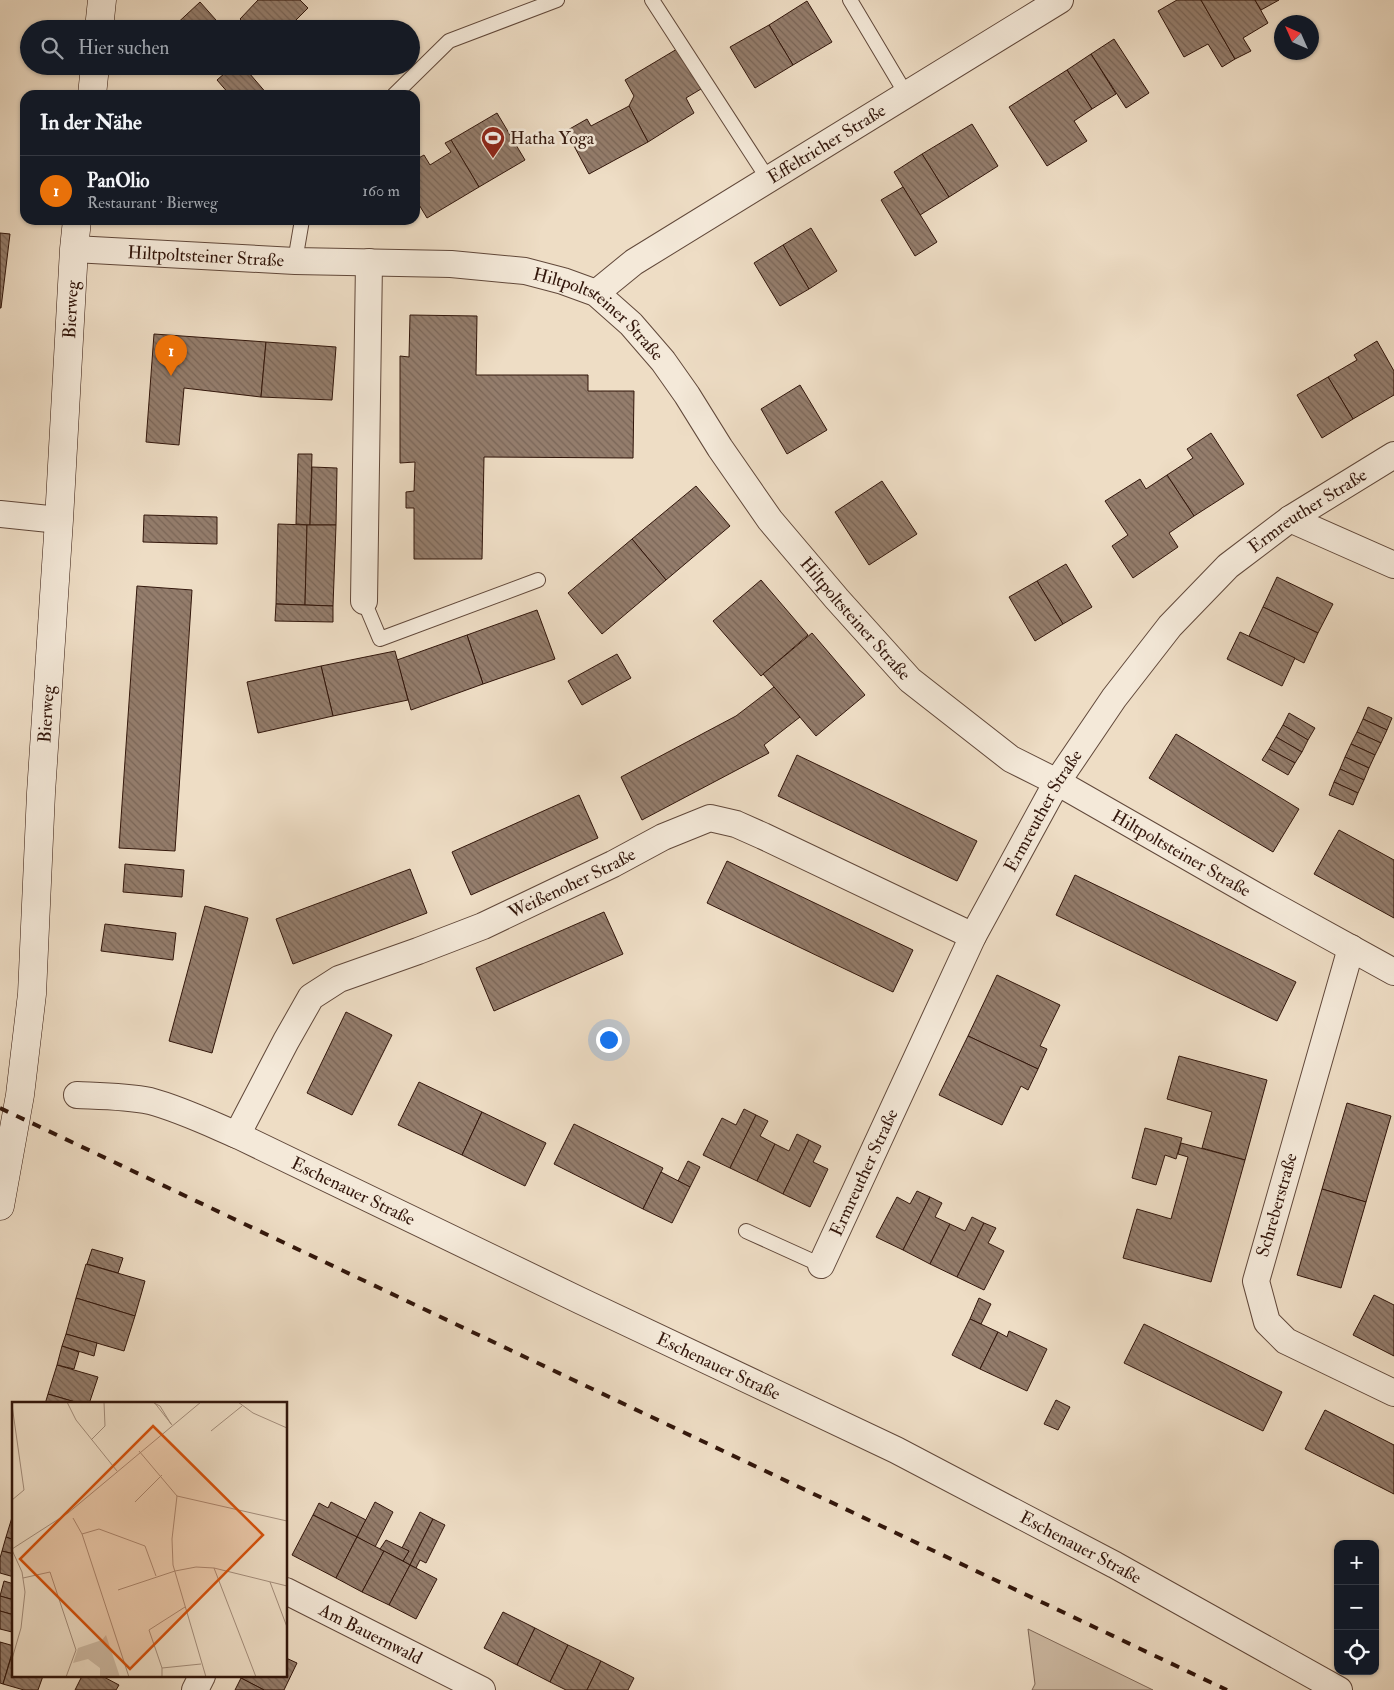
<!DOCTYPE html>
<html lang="de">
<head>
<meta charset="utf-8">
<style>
	:root { --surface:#171b24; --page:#20242c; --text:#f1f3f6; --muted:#9ea1a6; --line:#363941; --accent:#c59692 }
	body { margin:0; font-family:"IM FELL Double Pica",serif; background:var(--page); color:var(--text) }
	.controls { position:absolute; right:15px; bottom:15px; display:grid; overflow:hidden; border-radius:10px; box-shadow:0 1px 4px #0004 }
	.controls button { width:45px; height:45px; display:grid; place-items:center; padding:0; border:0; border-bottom:1px solid var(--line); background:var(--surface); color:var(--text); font:25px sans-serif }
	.compass { position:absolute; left:1274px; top:15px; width:45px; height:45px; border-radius:50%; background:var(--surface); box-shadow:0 1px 4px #0004; rotate:315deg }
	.you { position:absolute; left:608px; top:1039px; width:18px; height:18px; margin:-12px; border:4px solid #fff; border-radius:50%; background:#1a73e8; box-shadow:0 0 0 8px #1a73e833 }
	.badge { display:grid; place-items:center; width:32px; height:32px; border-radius:50%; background:var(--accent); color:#fff; font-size:16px; font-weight:700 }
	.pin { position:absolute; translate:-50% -41px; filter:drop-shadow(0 1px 2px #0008) }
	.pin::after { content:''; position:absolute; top:26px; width:18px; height:15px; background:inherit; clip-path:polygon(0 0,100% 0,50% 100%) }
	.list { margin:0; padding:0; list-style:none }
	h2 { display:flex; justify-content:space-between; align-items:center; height:65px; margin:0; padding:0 20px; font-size:21px }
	h2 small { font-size:16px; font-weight:400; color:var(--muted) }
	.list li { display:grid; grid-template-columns:32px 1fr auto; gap:15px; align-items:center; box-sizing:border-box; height:70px; padding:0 20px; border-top:1px solid var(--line) }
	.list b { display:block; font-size:19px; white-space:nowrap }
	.list p { margin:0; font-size:16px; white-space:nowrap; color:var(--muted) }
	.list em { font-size:16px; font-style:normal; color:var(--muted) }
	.icon { flex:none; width:28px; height:28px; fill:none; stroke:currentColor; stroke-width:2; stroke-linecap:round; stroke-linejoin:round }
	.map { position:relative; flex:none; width:1394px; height:1690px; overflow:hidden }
	.search { position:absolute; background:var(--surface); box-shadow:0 1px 4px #0004; left:20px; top:20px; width:400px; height:55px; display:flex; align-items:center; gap:12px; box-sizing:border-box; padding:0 18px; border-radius:28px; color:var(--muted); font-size:19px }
	.panel { position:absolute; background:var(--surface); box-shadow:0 1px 4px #0004; left:20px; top:90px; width:400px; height:135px; border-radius:15px }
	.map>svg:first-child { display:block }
</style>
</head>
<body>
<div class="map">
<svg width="1394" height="1690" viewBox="0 0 1394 1690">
	<defs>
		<pattern id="building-back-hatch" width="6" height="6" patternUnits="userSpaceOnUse" patternTransform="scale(1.25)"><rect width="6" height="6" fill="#947d6c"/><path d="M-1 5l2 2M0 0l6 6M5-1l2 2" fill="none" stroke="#796557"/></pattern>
	</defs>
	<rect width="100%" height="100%" fill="#eeddc5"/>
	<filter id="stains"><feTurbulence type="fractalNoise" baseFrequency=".004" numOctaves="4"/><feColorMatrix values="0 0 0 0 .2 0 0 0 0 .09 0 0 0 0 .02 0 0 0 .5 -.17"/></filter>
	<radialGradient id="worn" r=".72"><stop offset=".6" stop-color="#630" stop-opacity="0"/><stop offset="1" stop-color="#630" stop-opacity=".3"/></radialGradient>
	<!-- park -->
	<path fill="#cebba5" stroke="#806858" d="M1028,1629L1153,1690H1032L1035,1684Z"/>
	<!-- building -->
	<g fill="url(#building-back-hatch)" stroke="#32160b">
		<path d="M258,0H300L308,8L287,29H250L240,19Z"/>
		<path d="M1177,0H1201L1235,59L1222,67L1208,44L1184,57L1158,11Z"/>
		<path d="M1201,0H1255L1268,23L1243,38L1251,51L1235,59Z"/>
		<path d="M1255,0H1279L1261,10Z"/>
		<path d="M807,1L832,42L793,65L769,25Z"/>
		<path d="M200,2L224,29H171Z"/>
		<path d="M769,25L793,65L755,88L730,47Z"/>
		<path d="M1114,39L1149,93L1126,108L1091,54Z"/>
		<path d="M677,49L701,89L686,98L694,113L648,142L629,106L634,96L625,80Z"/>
		<path d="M1091,54L1116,94L1092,109L1067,70Z"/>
		<path d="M233,66H243L268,95H230L217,80Z"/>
		<path d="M1067,70L1092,109L1074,121L1087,141L1047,166L1009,107Z"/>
		<path d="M629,106L648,142L589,174L566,131L587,119L591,126Z"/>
		<path d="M497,113L525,160L479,187L451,140Z"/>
		<path d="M972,124L998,166L949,197L922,154Z"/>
		<path d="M451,140L479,187L427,218L415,198V160L424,155L430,165L451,152L445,143Z"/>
		<path d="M922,154L949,197L920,215L894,172Z"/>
		<path d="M903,187L937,242L915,256L881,200Z"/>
		<path d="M811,228L837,271L809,289L783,245Z"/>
		<path d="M0,233L10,234L1,308H0Z"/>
		<path d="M783,245L809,289L780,306L754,263Z"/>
		<path d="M410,315L477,316L476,375H588V391H634L633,458L484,457L482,559H414V508H406V492L414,491L415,462L400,463V356L409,357Z"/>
		<path d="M154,334L266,342L261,397L184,388L179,445L146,442Z"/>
		<path d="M1377,341L1394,371V395L1353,419L1328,377L1357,360L1354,355Z"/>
		<path d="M266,342L336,347L332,400L261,397Z"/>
		<path d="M1328,377L1353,419L1322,438L1297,395Z"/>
		<path d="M800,385L827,430L787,454L761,409Z"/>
		<path d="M1211,433L1244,484L1194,516L1167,475L1193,458L1187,449Z"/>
		<path d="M298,454H312L310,525L296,524Z"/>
		<path d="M312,467L337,468L336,525H310Z"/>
		<path d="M1167,475L1194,516L1169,533L1178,547L1133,578L1112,546L1128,535L1105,501L1140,479L1146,489Z"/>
		<path d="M882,481L917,534L869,565L835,512Z"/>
		<path d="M696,486L730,526L666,580L632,539Z"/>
		<path d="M144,515L217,517V544L143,542Z"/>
		<path d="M278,524L307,525L305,605L276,604Z"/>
		<path d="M307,525H336L333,606L305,605Z"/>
		<path d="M632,539L666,580L602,634L568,593Z"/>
		<path d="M1066,564L1092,607L1063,624L1037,581Z"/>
		<path d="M1277,577L1333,604L1318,633L1263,607Z"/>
		<path d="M761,580L808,635L761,676L713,621Z"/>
		<path d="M1037,581L1063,624L1035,641L1009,597Z"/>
		<path d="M137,586L192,590L175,851L119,848Z"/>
		<path d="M276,604L333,606V622L275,621Z"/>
		<path d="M1263,607L1318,633L1304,663L1249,636Z"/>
		<path d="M537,610L555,659L483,684L467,635Z"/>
		<path d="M1240,632L1295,658L1282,686L1227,659Z"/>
		<path d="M812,633L865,695L816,736L763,674Z"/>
		<path d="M467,635L483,684L411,710L397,660Z"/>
		<path d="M395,651L408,700L333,716L321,666Z"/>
		<path d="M617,654L631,678L582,705L568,681Z"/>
		<path d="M321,666L333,716L258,733L247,682Z"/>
		<path d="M774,687L800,717L764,745L769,753L642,820L621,777L736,716Z"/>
		<path d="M1368,707L1392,718L1387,730L1363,719Z"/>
		<path d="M1289,713L1315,728L1308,740L1283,725Z"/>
		<path d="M1363,719L1387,730L1381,743L1357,732Z"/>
		<path d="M1283,725L1308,740L1302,752L1276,737Z"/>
		<path d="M1357,732L1381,743L1375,755L1351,744Z"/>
		<path d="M1176,734L1299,809L1273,852L1149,778Z"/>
		<path d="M1276,737L1302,752L1295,763L1269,749Z"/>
		<path d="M1351,744L1375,755L1369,768L1345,757Z"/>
		<path d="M1269,749L1295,763L1288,775L1262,760Z"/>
		<path d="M797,755L977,841L957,881L778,796Z"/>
		<path d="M1345,757L1369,768L1364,780L1340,769Z"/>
		<path d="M1340,769L1364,780L1358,793L1334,782Z"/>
		<path d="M1334,782L1358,793L1353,805L1329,795Z"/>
		<path d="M579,795L598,838L471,895L452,852Z"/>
		<path d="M1339,830L1394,860V918L1314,874Z"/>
		<path d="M727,861L913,950L893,992L707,903Z"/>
		<path d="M125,864L184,870L182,897L123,892Z"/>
		<path d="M410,869L427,913L293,964L276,919Z"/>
		<path d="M1075,875L1296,982L1277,1021L1056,915Z"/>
		<path d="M205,906L248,918L212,1053L169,1041Z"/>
		<path d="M604,912L623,954L494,1011L476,968Z"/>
		<path d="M105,924L176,933L173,960L101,951Z"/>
		<path d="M997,975L1060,1005L1040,1046L1047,1049L1038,1069L968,1036Z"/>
		<path d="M346,1012L392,1035L352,1115L307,1093Z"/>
		<path d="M968,1036L1038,1069L1028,1090L1021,1086L1002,1125L939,1095Z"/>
		<path d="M1179,1056L1267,1080L1245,1160L1202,1148L1212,1112L1167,1099Z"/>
		<path d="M419,1082L482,1112L462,1155L398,1125Z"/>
		<path d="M1347,1103L1391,1116L1366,1202L1322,1189Z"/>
		<path d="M744,1109L756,1115L730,1168L703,1155L722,1118L736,1125Z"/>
		<path d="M482,1112L546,1143L525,1186L462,1155Z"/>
		<path d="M756,1115L768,1121L760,1136L775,1144L757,1181L730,1168Z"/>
		<path d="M574,1124L663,1168L643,1209L554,1164Z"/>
		<path d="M1145,1128L1182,1138L1176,1159L1165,1155L1156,1185L1132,1178Z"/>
		<path d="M797,1134L809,1140L783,1194L757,1181L775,1144L789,1151Z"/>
		<path d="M809,1140L821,1146L813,1162L828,1169L810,1207L783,1194Z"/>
		<path d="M1181,1143L1245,1160L1211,1282L1123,1258L1137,1209L1171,1219L1188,1157L1178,1154Z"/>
		<path d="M688,1161L700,1167L690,1187L678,1181Z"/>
		<path d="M661,1172L690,1187L672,1223L643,1209Z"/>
		<path d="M1322,1189L1366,1202L1341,1288L1297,1275Z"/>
		<path d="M917,1191L930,1197L903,1250L876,1237L897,1197L910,1204Z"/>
		<path d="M930,1197L942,1203L935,1217L950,1224L930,1264L903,1250Z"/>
		<path d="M972,1217L984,1223L957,1277L930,1264L950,1224L965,1231Z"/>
		<path d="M984,1223L996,1228L988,1243L1004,1251L984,1290L957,1277Z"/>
		<path d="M92,1249L123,1258L118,1273L87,1264Z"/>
		<path d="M86,1264L145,1281L135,1316L76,1298Z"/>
		<path d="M1374,1295L1394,1305V1356L1353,1335Z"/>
		<path d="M76,1298L135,1316L124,1351L66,1334Z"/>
		<path d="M979,1298L991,1304L981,1324L970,1319Z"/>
		<path d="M970,1319L998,1332L980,1369L952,1355Z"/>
		<path d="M1144,1324L1282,1392L1263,1431L1124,1363Z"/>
		<path d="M1009,1331L1047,1349L1027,1391L980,1369L998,1332L1007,1337Z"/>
		<path d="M66,1334L97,1343L94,1356L62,1346Z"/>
		<path d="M62,1346L79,1352L74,1369L57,1365Z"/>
		<path d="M57,1365L98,1377L89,1404H82L48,1394Z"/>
		<path d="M48,1394L82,1404H45Z"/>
		<path d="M1056,1400L1070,1407L1058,1430L1044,1424Z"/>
		<path d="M1325,1410L1394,1445V1494L1305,1449Z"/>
		<path d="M331,1502L366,1520L357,1537L313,1515L319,1503L328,1508Z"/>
		<path d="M375,1502L393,1512L375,1547L357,1537Z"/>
		<path d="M14,1511V1540L6,1537Z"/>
		<path d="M420,1512L433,1519L410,1565L403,1561L409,1551L402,1548Z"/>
		<path d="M313,1515L357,1537L336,1578L292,1555Z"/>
		<path d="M433,1519L445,1525L426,1563L420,1560L416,1568L410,1565Z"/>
		<path d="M6,1537L14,1540V1554L2,1551Z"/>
		<path d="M357,1537L384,1551L362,1592L336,1578Z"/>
		<path d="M386,1540L409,1551L403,1561L380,1549Z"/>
		<path d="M2,1551L14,1554V1577L0,1573V1558Z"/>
		<path d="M384,1551L410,1565L389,1605L362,1592Z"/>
		<path d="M410,1565L437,1579L416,1619L389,1605Z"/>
		<path d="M4,1581L14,1584V1600L0,1596Z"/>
		<path d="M0,1596L14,1600V1615L0,1611Z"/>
		<path d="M0,1611L14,1615L12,1632L0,1629Z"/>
		<path d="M503,1612L535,1628L517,1665L484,1648Z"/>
		<path d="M535,1628L568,1645L550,1682L517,1665Z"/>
		<path d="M0,1642L14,1646L3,1684L0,1683Z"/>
		<path d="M568,1645L601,1661L587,1690H566L550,1682Z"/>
		<path d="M14,1648V1676H43L38,1690H24L3,1684Z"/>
		<path d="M286,1658L297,1663L284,1690H264L241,1678L242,1676H286Z"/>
		<path d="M601,1661L634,1678L628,1690H587Z"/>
		<path d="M82,1676H102L119,1685L116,1690H75Z"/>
		<path d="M241,1678L264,1690H235Z"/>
	</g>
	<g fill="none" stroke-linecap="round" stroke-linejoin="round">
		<!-- lane casing -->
		<g stroke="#61483a" stroke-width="16">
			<g id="lane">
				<path d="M652,0L768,179"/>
				<path d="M850,0L906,94"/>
				<path d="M394,95L449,41L557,0"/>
				<path d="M295,261L302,220"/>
				<path d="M364,601L380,639L538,580"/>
				<path d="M746,1231L821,1265"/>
			</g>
		</g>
		<!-- street casing -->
		<g stroke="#61483a" stroke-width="28">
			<g id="street">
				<path id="s1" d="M74,249L295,261L451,264L525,271L563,281L596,293L631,324L663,361L687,395L720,448L770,520L837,599L910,680L1011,759L1057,782L1258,897L1394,972"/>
				<path id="s2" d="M596,293L634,262L1060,0"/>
				<path d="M0,514L59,520"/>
				<path d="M1290,519L1394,565"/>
				<path d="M364,601L369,262"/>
				<path d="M1351,948L1256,1281L1267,1322L1286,1341L1394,1393"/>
				<path id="s3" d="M77,1095C101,1096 126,1096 150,1101C180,1109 209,1123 237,1135L581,1301L896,1450L1115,1565L1339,1690"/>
				<path id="s4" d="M237,1135L286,1041L311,997L339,979L418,951L483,926L613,864L663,837L710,818L736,824L763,836L973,936"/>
				<path id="s5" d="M821,1265L973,936L1057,782L1114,698L1170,626L1228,566L1290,519L1394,455"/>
				<path id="s6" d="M286,1591L482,1690"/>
				<path d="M195,1690L202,1676"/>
			</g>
		</g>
		<!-- secondary casing -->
		<g stroke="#32160b" stroke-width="29">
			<g id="secondary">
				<path d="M99,29L102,0"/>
				<path d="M92,95L95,66"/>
				<path id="s7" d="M0,1206L20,1095L32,994L41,793L59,520L74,249L77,220"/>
			</g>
		</g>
		<!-- lane -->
		<use href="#lane" stroke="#f4e9d9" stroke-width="14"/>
		<!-- street -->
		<use href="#street" stroke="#f4e9d9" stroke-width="26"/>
		<!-- secondary -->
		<use href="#secondary" stroke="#f4e9d9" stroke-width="28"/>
		<!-- rail -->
		<path stroke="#32160b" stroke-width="4" stroke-dasharray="9 9" stroke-linecap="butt" d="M0,1108L1227,1690"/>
	</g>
	<!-- icons -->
	<defs>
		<g id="stadium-pin" transform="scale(1.25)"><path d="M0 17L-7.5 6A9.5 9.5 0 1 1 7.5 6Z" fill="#8f2418" stroke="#f4e9d9"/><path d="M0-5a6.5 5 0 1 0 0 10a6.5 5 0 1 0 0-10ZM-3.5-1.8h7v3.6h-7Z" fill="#fff"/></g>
	</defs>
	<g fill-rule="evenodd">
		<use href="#stadium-pin" x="493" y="138"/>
	</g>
	<g text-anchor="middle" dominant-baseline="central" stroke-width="5" stroke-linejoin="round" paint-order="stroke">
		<!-- poi labels -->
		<g font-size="18" fill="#32160b" stroke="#f4e9d9" text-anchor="start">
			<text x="510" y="138">Hatha Yoga</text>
		</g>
		<!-- street labels -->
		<g font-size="18" fill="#32160b" stroke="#f4e9d9">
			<text stroke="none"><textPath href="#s2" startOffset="275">Effeltricher Straße</textPath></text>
			<text stroke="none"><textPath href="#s1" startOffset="132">Hiltpoltsteiner Straße</textPath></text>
			<text stroke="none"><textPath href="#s7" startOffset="900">Bierweg</textPath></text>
			<text stroke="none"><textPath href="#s1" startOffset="539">Hiltpoltsteiner Straße</textPath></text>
			<text stroke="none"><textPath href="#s5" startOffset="911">Ermreuther Straße</textPath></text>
			<text stroke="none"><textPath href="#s1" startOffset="944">Hiltpoltsteiner Straße</textPath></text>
			<text stroke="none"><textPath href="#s7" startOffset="495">Bierweg</textPath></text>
			<text stroke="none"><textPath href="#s5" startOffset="506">Ermreuther Straße</textPath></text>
			<text stroke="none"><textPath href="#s1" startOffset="1349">Hiltpoltsteiner Straße</textPath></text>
			<text stroke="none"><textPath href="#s4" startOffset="442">Weißenoher Straße</textPath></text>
			<text stroke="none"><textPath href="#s5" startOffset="102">Ermreuther Straße</textPath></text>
			<text stroke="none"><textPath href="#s3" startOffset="296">Eschenauer Straße</textPath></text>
			<text transform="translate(1277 1205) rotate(-74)">Schreberstraße</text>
			<text stroke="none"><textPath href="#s3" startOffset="701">Eschenauer Straße</textPath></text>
			<text stroke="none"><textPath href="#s3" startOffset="1106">Eschenauer Straße</textPath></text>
			<text stroke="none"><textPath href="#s6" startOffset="95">Am Bauernwald</textPath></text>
		</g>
	</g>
	<!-- overview -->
	<g transform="translate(12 1402)">
		<rect width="275" height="275" fill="#eeddc5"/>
		<path d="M94,233L108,275H88V266L76,257L61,261L66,246L90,238Z" fill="#cebba5"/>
		<path fill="none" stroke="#a38d7b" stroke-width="1" d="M55,0L64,18L105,69M142,0L160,23M226,0L241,11L275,26M142,1L148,4L159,22M0,3L12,88L0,98M199,29L230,4M79,38L93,24L92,0M127,49L165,94L160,137L161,163L194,275M165,94L275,119M123,100L150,73M61,116L70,132L117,275M70,132L87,127L133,144L144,174M0,147L56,111L189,0M0,148L10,170L13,190L9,226L0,257M202,166L244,275M11,176L38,170L64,248L54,275M258,180L275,225M106,188L163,169L184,165L202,166L275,184M150,266L189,262M150,275V266L137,228L173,205"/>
		<path fill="#d6520c" fill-opacity="0.15" stroke="#d6520c" stroke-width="2.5" d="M141,24L251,133L118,267L8,157Z"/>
		<rect width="275" height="275" fill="none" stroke="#32160b" stroke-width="2.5"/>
	</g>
	<rect width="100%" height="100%" filter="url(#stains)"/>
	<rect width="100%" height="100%" fill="url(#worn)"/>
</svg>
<div class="controls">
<button>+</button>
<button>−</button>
<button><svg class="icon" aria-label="locate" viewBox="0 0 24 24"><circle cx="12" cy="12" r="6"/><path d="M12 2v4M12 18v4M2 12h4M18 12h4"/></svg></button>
</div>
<svg class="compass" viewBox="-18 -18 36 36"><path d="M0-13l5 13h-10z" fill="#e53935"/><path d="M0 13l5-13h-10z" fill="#9ea1a6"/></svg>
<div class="you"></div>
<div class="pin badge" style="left:171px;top:376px;background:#e8710a">1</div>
<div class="search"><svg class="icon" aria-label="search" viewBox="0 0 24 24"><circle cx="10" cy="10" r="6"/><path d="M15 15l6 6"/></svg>Hier suchen</div>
<section class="panel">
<h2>In der Nähe<small></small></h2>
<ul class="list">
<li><span class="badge" style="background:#e8710a">1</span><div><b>PanOlio</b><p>Restaurant · Bierweg</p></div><em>160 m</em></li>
</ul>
</section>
</div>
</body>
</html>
